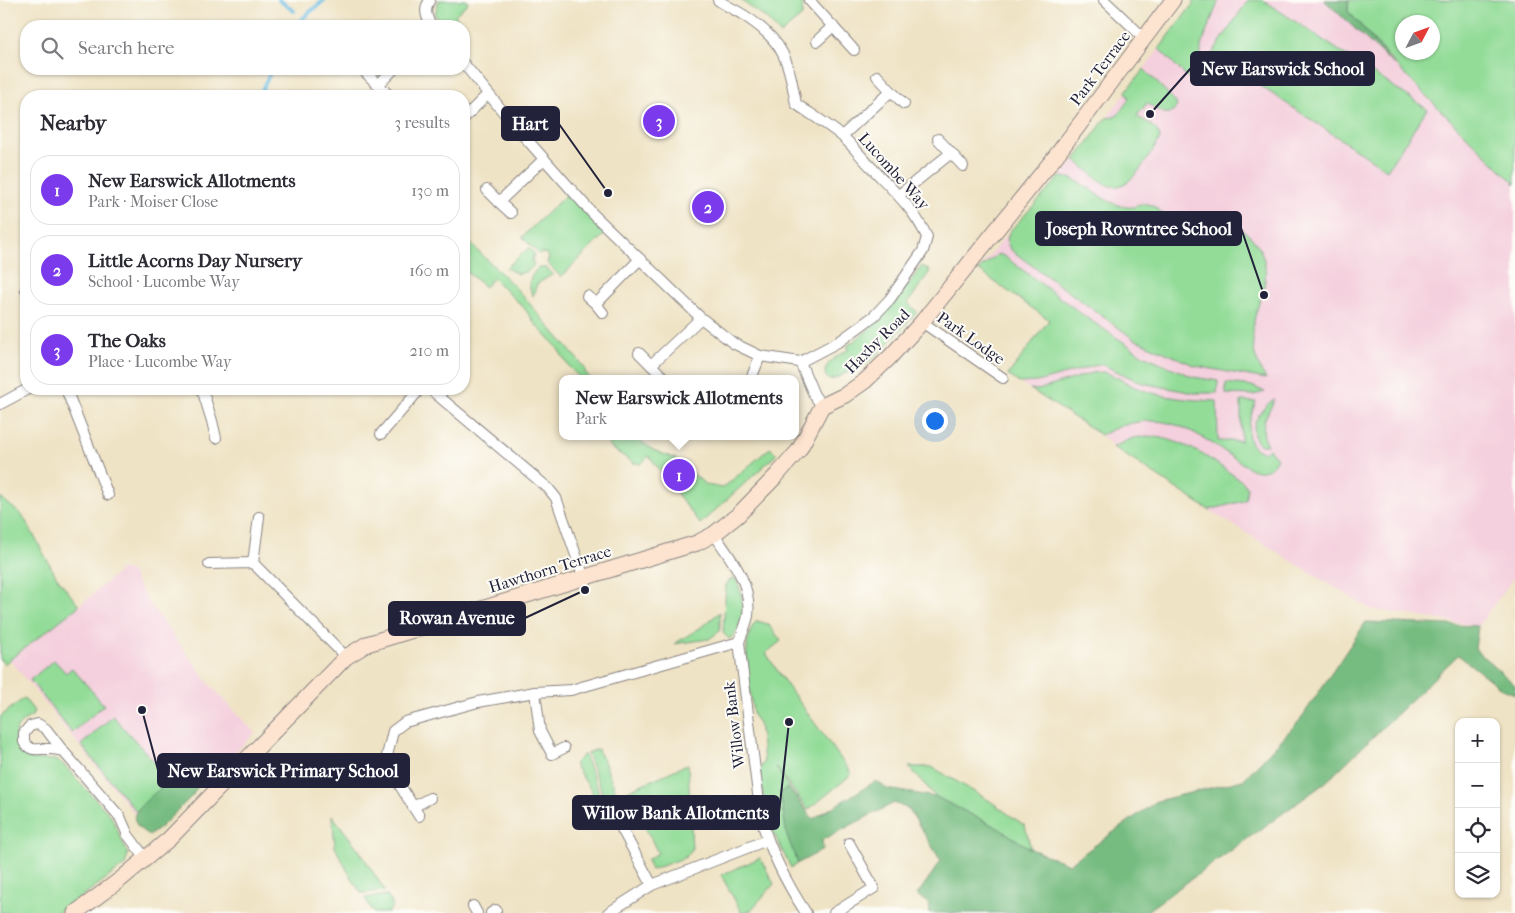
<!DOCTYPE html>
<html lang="en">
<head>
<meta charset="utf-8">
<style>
	:root { --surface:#fff; --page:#f2f2f3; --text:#2b2b33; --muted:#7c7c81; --line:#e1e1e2; --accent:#7c3aed }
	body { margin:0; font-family:"IM FELL French Canon",serif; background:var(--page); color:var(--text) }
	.controls { position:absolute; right:15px; bottom:15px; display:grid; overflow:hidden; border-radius:10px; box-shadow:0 1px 4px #0004 }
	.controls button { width:45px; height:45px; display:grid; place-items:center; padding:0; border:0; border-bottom:1px solid var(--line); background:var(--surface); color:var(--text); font:25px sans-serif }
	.compass { position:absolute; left:1395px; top:15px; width:45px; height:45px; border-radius:50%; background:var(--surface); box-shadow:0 1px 4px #0004; rotate:49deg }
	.you { position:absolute; left:934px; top:420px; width:18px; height:18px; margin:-12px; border:4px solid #fff; border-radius:50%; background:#1a73e8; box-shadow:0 0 0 8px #1a73e833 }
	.badge { display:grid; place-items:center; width:32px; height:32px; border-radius:50%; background:var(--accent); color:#fff; font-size:16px; font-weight:700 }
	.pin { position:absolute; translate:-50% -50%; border:2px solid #fff; box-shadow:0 1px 5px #0006 }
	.popup { position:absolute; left:559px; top:375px; width:240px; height:65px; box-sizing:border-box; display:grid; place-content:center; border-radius:10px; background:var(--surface); filter:drop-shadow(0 1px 4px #0005); font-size:16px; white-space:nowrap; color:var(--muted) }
	.popup b { font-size:19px; color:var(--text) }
	.popup::after { content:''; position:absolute; left:50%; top:100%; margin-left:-10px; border:10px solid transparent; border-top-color:var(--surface) }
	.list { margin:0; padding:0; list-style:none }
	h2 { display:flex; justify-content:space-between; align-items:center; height:65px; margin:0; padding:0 20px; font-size:21px }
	h2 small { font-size:16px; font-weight:400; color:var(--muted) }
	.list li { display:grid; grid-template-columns:32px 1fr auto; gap:15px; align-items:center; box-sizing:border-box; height:70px; margin:0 10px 10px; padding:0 10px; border:1px solid var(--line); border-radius:20px }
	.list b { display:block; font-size:19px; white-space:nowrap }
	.list p { margin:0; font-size:16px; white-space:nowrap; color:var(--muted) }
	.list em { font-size:16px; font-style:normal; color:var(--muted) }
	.icon { flex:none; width:28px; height:28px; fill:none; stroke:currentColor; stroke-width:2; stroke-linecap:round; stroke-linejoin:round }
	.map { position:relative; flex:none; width:1515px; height:913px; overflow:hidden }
	.search { position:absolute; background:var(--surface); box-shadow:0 1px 4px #0004; left:20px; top:20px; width:450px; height:55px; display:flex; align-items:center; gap:12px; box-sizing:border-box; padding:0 18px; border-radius:20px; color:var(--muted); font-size:19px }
	.panel { position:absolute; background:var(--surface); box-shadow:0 1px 4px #0004; left:20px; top:90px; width:450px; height:305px; border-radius:20px }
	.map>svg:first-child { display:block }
</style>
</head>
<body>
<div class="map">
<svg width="1515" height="913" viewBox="0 0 1515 913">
	<rect width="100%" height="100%" fill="#fdfcf7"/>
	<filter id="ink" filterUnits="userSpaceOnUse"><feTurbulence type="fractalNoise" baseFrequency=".02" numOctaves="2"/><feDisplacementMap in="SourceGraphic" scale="10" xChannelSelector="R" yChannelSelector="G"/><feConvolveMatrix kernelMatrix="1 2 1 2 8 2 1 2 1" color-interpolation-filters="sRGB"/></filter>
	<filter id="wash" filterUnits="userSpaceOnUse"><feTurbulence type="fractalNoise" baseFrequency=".0096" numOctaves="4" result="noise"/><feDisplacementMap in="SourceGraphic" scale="20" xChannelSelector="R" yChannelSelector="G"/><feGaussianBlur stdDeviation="1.12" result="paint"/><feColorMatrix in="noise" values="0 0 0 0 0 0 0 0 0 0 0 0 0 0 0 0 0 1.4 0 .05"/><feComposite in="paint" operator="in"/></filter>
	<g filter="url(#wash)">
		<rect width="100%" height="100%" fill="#efe3c5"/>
		<!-- built -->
		<g fill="#f4cfdd" fill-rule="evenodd">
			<path d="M1196,0H1325L1401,70L1349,11L1348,0H1515V576L1478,626L1370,609L1209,510L1113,447L1101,435L1008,375L1049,320L978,270L1010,231L1075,160ZM1402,22H1432V52H1402Z"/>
			<path d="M122,569L131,572L146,599L211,686L255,733L241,747L206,773L192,796L162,826L150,835L145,833L139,828L135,819V814L10,660L79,606Z"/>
		</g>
		<!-- green -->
		<g fill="#93dc98" stroke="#5a7f6a" fill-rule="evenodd">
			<path d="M439,0H466L468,3L455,15L465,26L464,28V26H441L435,14Z"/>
			<path d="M740,0H800L803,4L802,16L780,34L767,19Z"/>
			<path d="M1196,0H1219L1201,46V60L1211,75L1208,81L1201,86L1195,85L1159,49Z"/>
			<path d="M1248,0H1263L1427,109L1387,170L1212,54Z"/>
			<path d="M1349,0H1515V184L1406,76L1348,11ZM1402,22H1432V52H1402Z"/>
			<path d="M1144,69L1175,101L1177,106C1168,121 1157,109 1147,103L1137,116C1145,122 1160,128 1160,139C1150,154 1130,195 1107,185C1097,180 1084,167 1075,160L1106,118L1117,116L1129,99L1126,91Z"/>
			<path d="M1060,177C1078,176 1094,195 1111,202C1117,205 1126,208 1133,207C1138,206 1143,203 1148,204C1168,209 1178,250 1204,214C1243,222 1275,247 1263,291C1259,305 1253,317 1253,332C1252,350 1257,364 1266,379L1196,366L1134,339L1012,251C1006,244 1006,239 1010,231Z"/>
			<path d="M571,190L609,230L561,277L547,263L549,258L547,254L543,253L539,254L522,237Z"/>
			<path d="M464,237L516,288L585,368V372L591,379H581L570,368L556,346L536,325L525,309L493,278L485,287L464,270Z"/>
			<path d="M529,248L534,253L532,261L534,265L528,271L518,274L506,268Z"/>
			<path d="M998,254L1004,256L1087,318L1143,355L1193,377L1218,381L1217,393H1194L1142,383L1101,364L1037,382L1019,383L1008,375L1049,320L978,270Z"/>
			<path d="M922,266L930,271L908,303L917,312L877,355L865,364L834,379L829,380C816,367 839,355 849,349L847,346C879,325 899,296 922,266Z"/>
			<path d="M538,268H546L553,274L537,284L533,296C527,285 529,277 538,268Z"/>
			<path d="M1103,372C1115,375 1124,382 1135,387C1160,398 1191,400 1217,401L1218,441H1241V401L1256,402C1251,415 1241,442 1258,450C1263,453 1265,452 1269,449L1277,458C1271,470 1264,474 1251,469C1197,435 1166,401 1101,435L1030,389L1038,390L1092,373Z"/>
			<path d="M1226,383L1252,386L1265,392L1253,395L1226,394Z"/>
			<path d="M1274,399C1273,406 1270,408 1267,414C1262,424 1262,435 1267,445H1261C1243,432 1261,408 1274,399Z"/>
			<path d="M612,436H634L653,450L676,459L706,485L723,488L770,448L777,454L700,524L649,456L641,464L634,463L608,446Z"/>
			<path d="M1148,436C1188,440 1211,460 1243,482L1247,488L1246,499L1243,501L1209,510L1113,447L1133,438Z"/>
			<path d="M0,497L23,516L56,576L79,606L4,664L0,659Z"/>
			<path d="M735,578C745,594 747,629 729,639L723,633L726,584L730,580Z"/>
			<path d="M720,612V631L709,639L674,644L703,626Z"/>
			<path d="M757,621L768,624L781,641L766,653L784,681L852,774L808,810L776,767L789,788L780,793L787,836L798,863L791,868L769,824L763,796L760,769L764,761L759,723L753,715C751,692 738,638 757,621Z"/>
			<path d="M54,660L66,673L72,668L104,705L72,733L30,680Z"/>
			<path d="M24,698L34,711L32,716C24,720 16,725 15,735C13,750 23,759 38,760C43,760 49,759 54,760C57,760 61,763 64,765L111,816L128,854L125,865L63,910L55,913H0V717Z"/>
			<path d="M113,716L175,785L140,816L81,745Z"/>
			<path d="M598,749L600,756H602L617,795L605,800L587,753Z"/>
			<path d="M584,754L600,795L596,798L574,764Z"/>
			<path d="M688,764L692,849L686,857L651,870L647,860L658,853L627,791Z"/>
			<path d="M909,767H932L990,801L1025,826L1031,849L998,828L936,797Z"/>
			<path d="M332,815L359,850L385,891L361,893L347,870L335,847Z"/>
			<path d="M760,858L774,884L750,911L742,913L721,875Z"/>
			<path d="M387,895L393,905L388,913H374L365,898Z"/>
		</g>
		<!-- forest -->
		<g fill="#76bc80" stroke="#4c6f5e">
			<path d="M1324,0H1348V11L1394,65Z"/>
			<path d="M1366,622L1478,626L1475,649L1515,685V694L1502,689L1458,655L1325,783L1144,913H930L929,904L917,895L941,861L909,809L894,803L822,840L823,850L798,863L787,836L780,792L789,788L813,819L876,781L887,789L936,797L998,828L1031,849L1069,864L1157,801L1243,780L1300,720Z"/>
			<path d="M200,766L206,773L192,796L162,826L150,835C143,833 132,823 135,814C137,808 157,790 163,787C168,785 173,786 178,783C186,779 193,772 200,766Z"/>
		</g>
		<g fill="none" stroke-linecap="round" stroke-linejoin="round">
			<!-- stream -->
			<g stroke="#69bee5" stroke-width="4">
				<path d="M279,0L294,11"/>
				<path d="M296,26C303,16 315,9 324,0"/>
				<path d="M259,96L272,69"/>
			</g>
		</g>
	</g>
	<g filter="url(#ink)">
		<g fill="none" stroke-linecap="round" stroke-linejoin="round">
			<!-- street casing -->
			<g stroke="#888280" stroke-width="12">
				<g id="street">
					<path d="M430,0C423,9 427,18 431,26"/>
					<path d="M809,0L854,50"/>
					<path d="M1104,0L1144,38"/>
					<path d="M817,41L833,26"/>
					<path d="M464,64L514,125L593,214L701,318L733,343L760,356L800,362L840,341L874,316L890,299L923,251L927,237C914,209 893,190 872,168C862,158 854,147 843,137C829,125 812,115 796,104C788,60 785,42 745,16C736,10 726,6 718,0"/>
					<path d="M363,70L378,85L394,69"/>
					<path d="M877,76L891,91"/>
					<path d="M378,85L390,96"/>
					<path d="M464,118L488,94"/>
					<path d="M842,136L891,91L904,104"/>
					<path d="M938,139L951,153"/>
					<path d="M487,190L499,202"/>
					<path d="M899,195L951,153L963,166"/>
					<path d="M511,213L499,202L544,159"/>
					<path d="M26,289V290"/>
					<path d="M587,296L596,304"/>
					<path d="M603,313L596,304L640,259"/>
					<path d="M922,322L1003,378"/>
					<path d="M639,353L651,365L701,318"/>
					<path d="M800,362L814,395L822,406"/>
					<path d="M651,365L663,377"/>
					<path d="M751,379L760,356"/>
					<path d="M66,389L108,495"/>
					<path d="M202,389L212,421L216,438"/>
					<path d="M430,389L548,488L556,498L584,578"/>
					<path d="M0,404L28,389"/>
					<path d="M381,434L420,389"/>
					<path d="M714,534C731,559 752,583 748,616C746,625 742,634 739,642L761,818C770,851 787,884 806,913"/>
					<path d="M253,563L259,517"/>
					<path d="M209,564L253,563L346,657"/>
					<path d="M535,692L540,731L552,754L564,748"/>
					<path d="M63,751C59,750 55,749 50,749C39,748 31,753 24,742V733L30,726L38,724L46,729L63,751L120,817L128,835L146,859"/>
					<path d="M413,807L430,798"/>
					<path d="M610,807L652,885"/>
					<path d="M419,816L396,779L387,756L393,731L405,722L478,702L535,692L571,690L739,642"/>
					<path d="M473,906L477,913"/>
					<path d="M491,913L496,910"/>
					<path d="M608,913L652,885L767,840"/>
					<path d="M834,913L874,888L849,843"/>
				</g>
			</g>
			<!-- secondary casing -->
			<g stroke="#888280" stroke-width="17">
				<path id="secondary" d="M75,913L121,879L169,839L346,657L367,644L697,543L714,534L738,515L777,475L799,450L822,406L845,395L865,381L890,357L922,322L1055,157L1173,0"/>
			</g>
			<!-- street -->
			<use href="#street" stroke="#fff" stroke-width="10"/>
			<!-- secondary -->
			<use href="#secondary" stroke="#fde4d0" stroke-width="15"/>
		</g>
	</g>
	<g text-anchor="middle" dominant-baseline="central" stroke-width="4" stroke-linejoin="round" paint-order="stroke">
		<!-- street labels -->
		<g font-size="16" fill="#22223b" stroke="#fdfcf7">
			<text transform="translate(1100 68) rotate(-53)">Park Terrace</text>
			<text transform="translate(894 171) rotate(48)">Lucombe Way</text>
			<text transform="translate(971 338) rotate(35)">Park Lodge</text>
			<text transform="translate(877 341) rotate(-45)">Haxby Road</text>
			<text transform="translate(550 569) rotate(-17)">Hawthorn Terrace</text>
			<text transform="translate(734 725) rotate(-97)">Willow Bank</text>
		</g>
	</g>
	<!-- callouts -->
	<path fill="none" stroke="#22223b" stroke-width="2" d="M1150 114L1191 68M608 193L559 124M1264 295L1241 228M585 590L525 618M142 710L158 770M789 722L779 813"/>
	<g fill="#22223b" stroke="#fdfcf7" stroke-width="2">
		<circle cx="1150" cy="114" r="5"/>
		<circle cx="608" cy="193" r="5"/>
		<circle cx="1264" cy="295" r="5"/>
		<circle cx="585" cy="590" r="5"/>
		<circle cx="142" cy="710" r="5"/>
		<circle cx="789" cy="722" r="5"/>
	</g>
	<g fill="#22223b" stroke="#22223b" stroke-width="2">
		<rect x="1191" y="52" width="183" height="33" rx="5"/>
		<rect x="502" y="107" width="57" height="33" rx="5"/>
		<rect x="1036" y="212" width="205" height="33" rx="5"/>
		<rect x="389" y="602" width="136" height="33" rx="5"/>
		<rect x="158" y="754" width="251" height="33" rx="5"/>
		<rect x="573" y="796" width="206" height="33" rx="5"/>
	</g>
	<g font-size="18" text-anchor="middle" font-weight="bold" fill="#fff">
		<text x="1283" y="75">New Earswick School</text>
		<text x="530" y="130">Hart</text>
		<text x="1139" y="235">Joseph Rowntree School</text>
		<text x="457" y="624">Rowan Avenue</text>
		<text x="283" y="777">New Earswick Primary School</text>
		<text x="676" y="819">Willow Bank Allotments</text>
	</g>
</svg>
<div class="controls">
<button>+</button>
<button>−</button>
<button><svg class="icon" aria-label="locate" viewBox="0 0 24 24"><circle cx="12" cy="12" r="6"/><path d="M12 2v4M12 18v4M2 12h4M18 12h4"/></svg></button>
<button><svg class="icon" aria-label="layers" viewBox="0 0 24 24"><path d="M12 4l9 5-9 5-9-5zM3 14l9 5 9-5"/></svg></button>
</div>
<svg class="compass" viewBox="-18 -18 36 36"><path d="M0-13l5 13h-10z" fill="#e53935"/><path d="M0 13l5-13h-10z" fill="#7c7c81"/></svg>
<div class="you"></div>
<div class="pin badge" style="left:679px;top:475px">1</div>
<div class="popup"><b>New Earswick Allotments</b>Park</div>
<div class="pin badge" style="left:708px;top:207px">2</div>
<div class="pin badge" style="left:659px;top:121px">3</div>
<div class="search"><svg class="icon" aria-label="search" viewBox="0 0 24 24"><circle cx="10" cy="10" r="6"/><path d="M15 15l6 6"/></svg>Search here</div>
<section class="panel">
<h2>Nearby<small>3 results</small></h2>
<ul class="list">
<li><span class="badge">1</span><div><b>New Earswick Allotments</b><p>Park · Moiser Close</p></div><em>130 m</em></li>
<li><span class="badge">2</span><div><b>Little Acorns Day Nursery</b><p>School · Lucombe Way</p></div><em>160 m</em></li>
<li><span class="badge">3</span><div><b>The Oaks</b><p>Place · Lucombe Way</p></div><em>210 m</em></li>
</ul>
</section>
</div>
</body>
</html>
